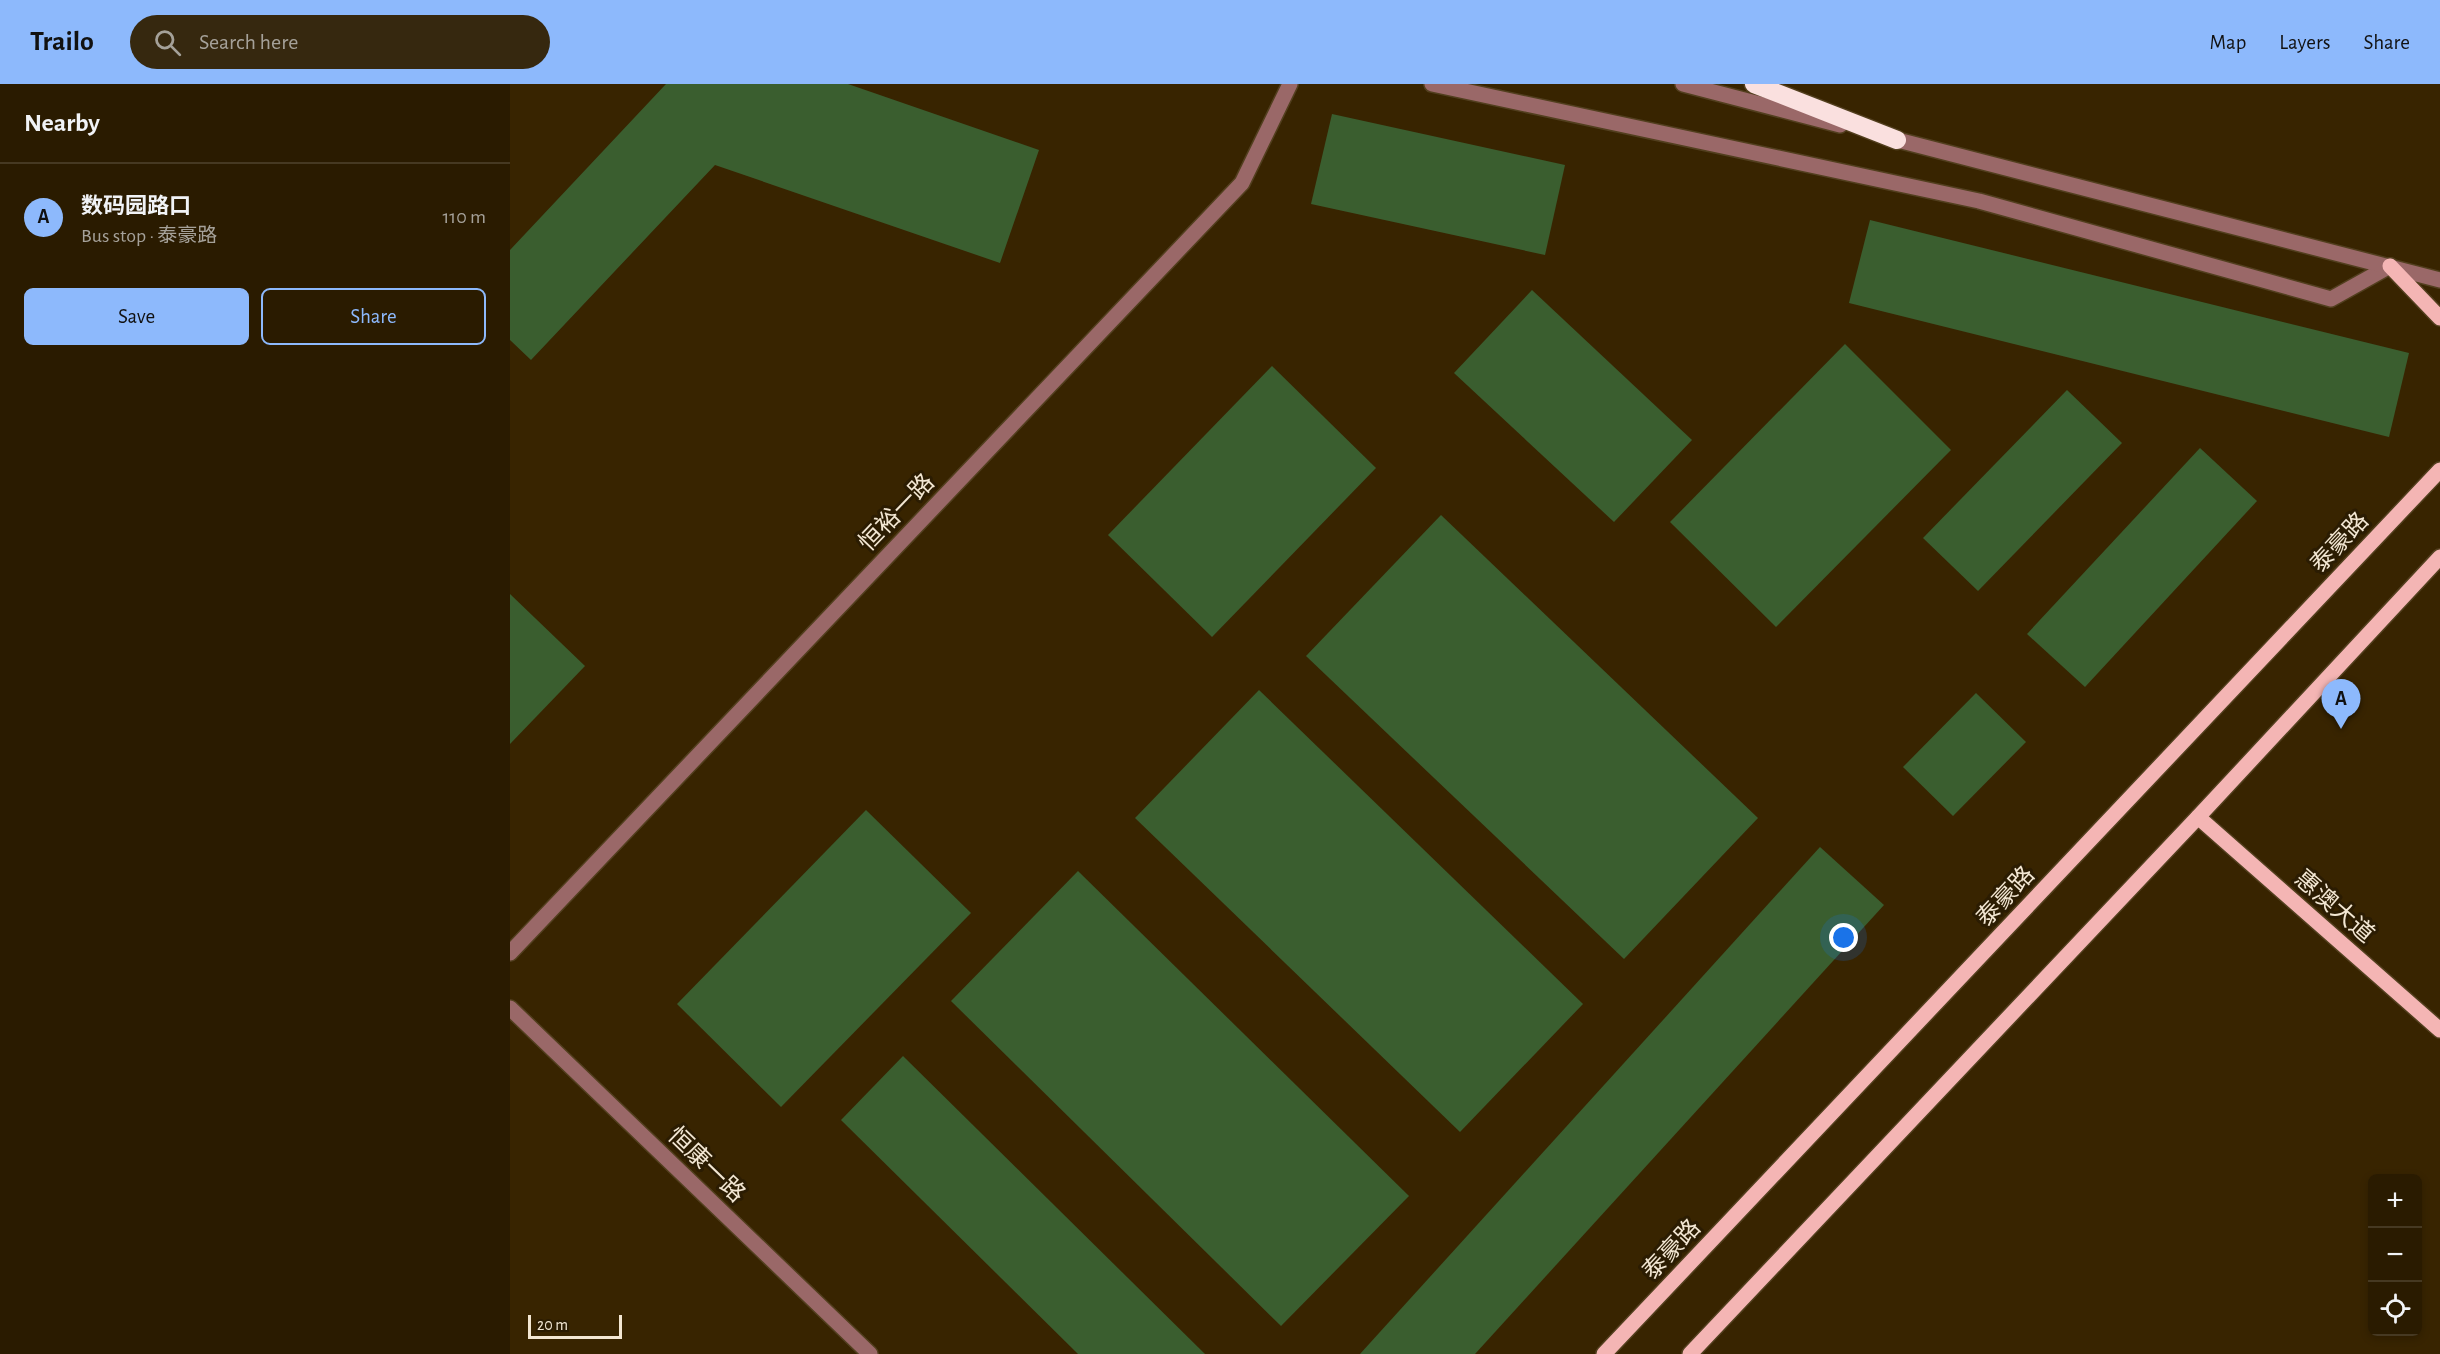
<!DOCTYPE html>
<html lang="en">
<head>
<meta charset="utf-8">
<style>
	:root { --surface:#2a1b00; --page:#36280f; --text:#f1f3f6; --muted:#a5a199; --line:#463922; --accent:#8db9fc }
	body { margin:0; font-family:"Alegreya Sans","Noto Sans SC",sans-serif; background:var(--page); color:var(--text) }
	.controls { position:absolute; right:18px; bottom:18px; display:grid; overflow:hidden; border-radius:9px; box-shadow:0 3px 9px #0003 }
	.controls button { width:54px; height:54px; display:grid; place-items:center; padding:0; border:0; border-bottom:2px solid var(--line); background:var(--surface); color:var(--text); font:30px sans-serif }
	.scale { position:absolute; left:18px; bottom:15px; width:94px; box-sizing:border-box; padding-left:6px; border:3px solid #f3e7d3; border-top:0; font-size:16px; line-height:21px; white-space:nowrap; color:#f3e7d3; -webkit-text-stroke:4px #2b1c02; paint-order:stroke }
	.you { position:absolute; left:1334px; top:854px; width:21px; height:21px; margin:-15px; border:4px solid #fff; border-radius:50%; background:#1a73e8; box-shadow:0 0 0 9px #1a73e833 }
	.badge { display:grid; place-items:center; width:39px; height:39px; border-radius:50%; background:var(--accent); color:#111; font-size:20px; font-weight:700 }
	.pin { position:absolute; translate:-50% -50px; filter:drop-shadow(0 2px 3px #0008) }
	.pin::after { content:''; position:absolute; top:32px; width:21px; height:18px; background:inherit; clip-path:polygon(0 0,100% 0,50% 100%) }
	.list { margin:0; padding:0; list-style:none }
	h2 { display:flex; justify-content:space-between; align-items:center; height:78px; margin:0; padding:0 24px; font-size:26px }
	h2 small { font-size:20px; font-weight:400; color:var(--muted) }
	.list li { display:grid; grid-template-columns:39px 1fr auto; gap:18px; align-items:center; box-sizing:border-box; height:108px; padding:0 24px; border-top:2px solid var(--line) }
	.list b { display:block; font-size:22px; white-space:nowrap }
	.list p { margin:0; font-size:20px; white-space:nowrap; color:var(--muted) }
	.list em { font-size:20px; font-style:normal; color:var(--muted) }
	.actions { display:flex; gap:12px; padding:18px 24px }
	.actions a { flex:1; padding:14px 0; border:2px solid var(--accent); border-radius:9px; text-align:center; font-size:21px; color:var(--accent) }
	.actions .main { background:var(--accent); color:#111 }
	.icon { flex:none; width:33px; height:33px; fill:none; stroke:currentColor; stroke-width:2; stroke-linecap:round; stroke-linejoin:round }
	.map { position:relative; flex:none; width:1930px; height:1270px; overflow:hidden }
	header { display:flex; align-items:center; gap:36px; box-sizing:border-box; height:84px; padding:0 30px; background:var(--accent); color:#111 }
	header strong { font-size:28px }
	nav { display:flex; gap:33px; margin-inline-start:auto; font-size:21px }
	.search { width:420px; height:54px; background:var(--page); display:flex; align-items:center; gap:15px; box-sizing:border-box; padding:0 21px; border-radius:33px; color:var(--muted); font-size:22px }
	main { display:flex }
	aside { flex:1; background:var(--surface) }
	.map>svg:first-child { display:block }
</style>
</head>
<body>
<header>
<strong>Trailo</strong>
<div class="search"><svg class="icon" aria-label="search" viewBox="0 0 24 24"><circle cx="10" cy="10" r="6"/><path d="M15 15l6 6"/></svg>Search here</div>
<nav><a>Map</a><a>Layers</a><a>Share</a></nav>
</header>
<main>
<aside>
<h2>Nearby<small></small></h2>
<ul class="list">
<li><span class="badge">A</span><div><b>数码园路口</b><p>Bus stop · 泰豪路</p></div><em>110 m</em></li>
</ul>
<div class="actions"><a class="main">Save</a><a>Share</a></div>
</aside>
<div class="map">
<svg width="1930" height="1270" viewBox="0 0 1930 1270">
	<rect width="100%" height="100%" fill="#382400"/>
	<!-- building -->
	<g fill="#3a5e2f">
		<path d="M156,0H338L529,66L490,179L205,81L21,276L0,256V166Z"/>
		<path d="M822,30L1055,81L1035,171L801,120Z"/>
		<path d="M1360,136L1899,269L1879,353L1339,219Z"/>
		<path d="M1022,206L1182,356L1104,438L944,289Z"/>
		<path d="M1335,260L1441,366L1266,543L1160,438Z"/>
		<path d="M762,282L866,384L702,553L598,451Z"/>
		<path d="M1557,306L1612,359L1468,507L1413,454Z"/>
		<path d="M1690,364L1747,417L1575,603L1517,550Z"/>
		<path d="M931,431L1248,734L1114,875L796,572Z"/>
		<path d="M0,510L75,582L0,660Z"/>
		<path d="M749,606L1073,920L950,1048L625,734Z"/>
		<path d="M1466,609L1516,658L1443,732L1393,683Z"/>
		<path d="M356,726L461,829L271,1023L167,920Z"/>
		<path d="M1310,763L1374,821L965,1270H850Z"/>
		<path d="M568,787L899,1112L771,1242L441,917Z"/>
		<path d="M393,972L695,1270H568L331,1036Z"/>
	</g>
	<g fill="none" stroke-linecap="round" stroke-linejoin="round">
		<!-- minor casing -->
		<g stroke="#523f1e" stroke-width="18">
			<g id="minor">
				<path d="M922,0L1469,117L1821,215L1880,182"/>
				<path d="M1173,0L1330,41"/>
				<path d="M1376,53L1930,196"/>
				<path d="M0,869L732,99L780,0"/>
				<path d="M0,924L360,1270"/>
			</g>
		</g>
		<!-- major casing -->
		<g stroke="#523f1e" stroke-width="18">
			<g id="major">
				<path d="M1880,182L1930,234"/>
				<path d="M1688,733L1930,946"/>
				<path d="M1094,1270L1930,386"/>
				<path d="M1180,1270L1688,733L1930,473"/>
			</g>
		</g>
		<!-- highway casing -->
		<g stroke="#523f1e" stroke-width="21">
			<path id="highway" d="M1244,0L1387,56"/>
		</g>
		<!-- minor -->
		<use href="#minor" stroke="#9a6868" stroke-width="15"/>
		<!-- major -->
		<use href="#major" stroke="#f4b5b4" stroke-width="15"/>
		<!-- highway -->
		<use href="#highway" stroke="#fae0df" stroke-width="18"/>
	</g>
	<g text-anchor="middle" dominant-baseline="central" stroke-width="6" stroke-linejoin="round" paint-order="stroke">
		<!-- street labels -->
		<g font-size="24" fill="#f3e7d3" stroke="#2b1c02">
			<text transform="translate(387 429) rotate(-46)">恒裕一路</text>
			<text transform="translate(1830 459) rotate(-47)">泰豪路</text>
			<text transform="translate(1496 813) rotate(-47)">泰豪路</text>
			<text transform="translate(1824 823) rotate(41)">惠澳大道</text>
			<text transform="translate(196 1081) rotate(44)">恒康一路</text>
			<text transform="translate(1162 1166) rotate(-47)">泰豪路</text>
		</g>
	</g>
</svg>
<div class="controls">
<button>+</button>
<button>−</button>
<button><svg class="icon" aria-label="locate" viewBox="0 0 24 24"><circle cx="12" cy="12" r="6"/><path d="M12 2v4M12 18v4M2 12h4M18 12h4"/></svg></button>
</div>
<div class="scale">20 m</div>
<div class="you"></div>
<div class="pin badge" style="left:1831px;top:645px">A</div>
</div>
</main>
</body>
</html>
